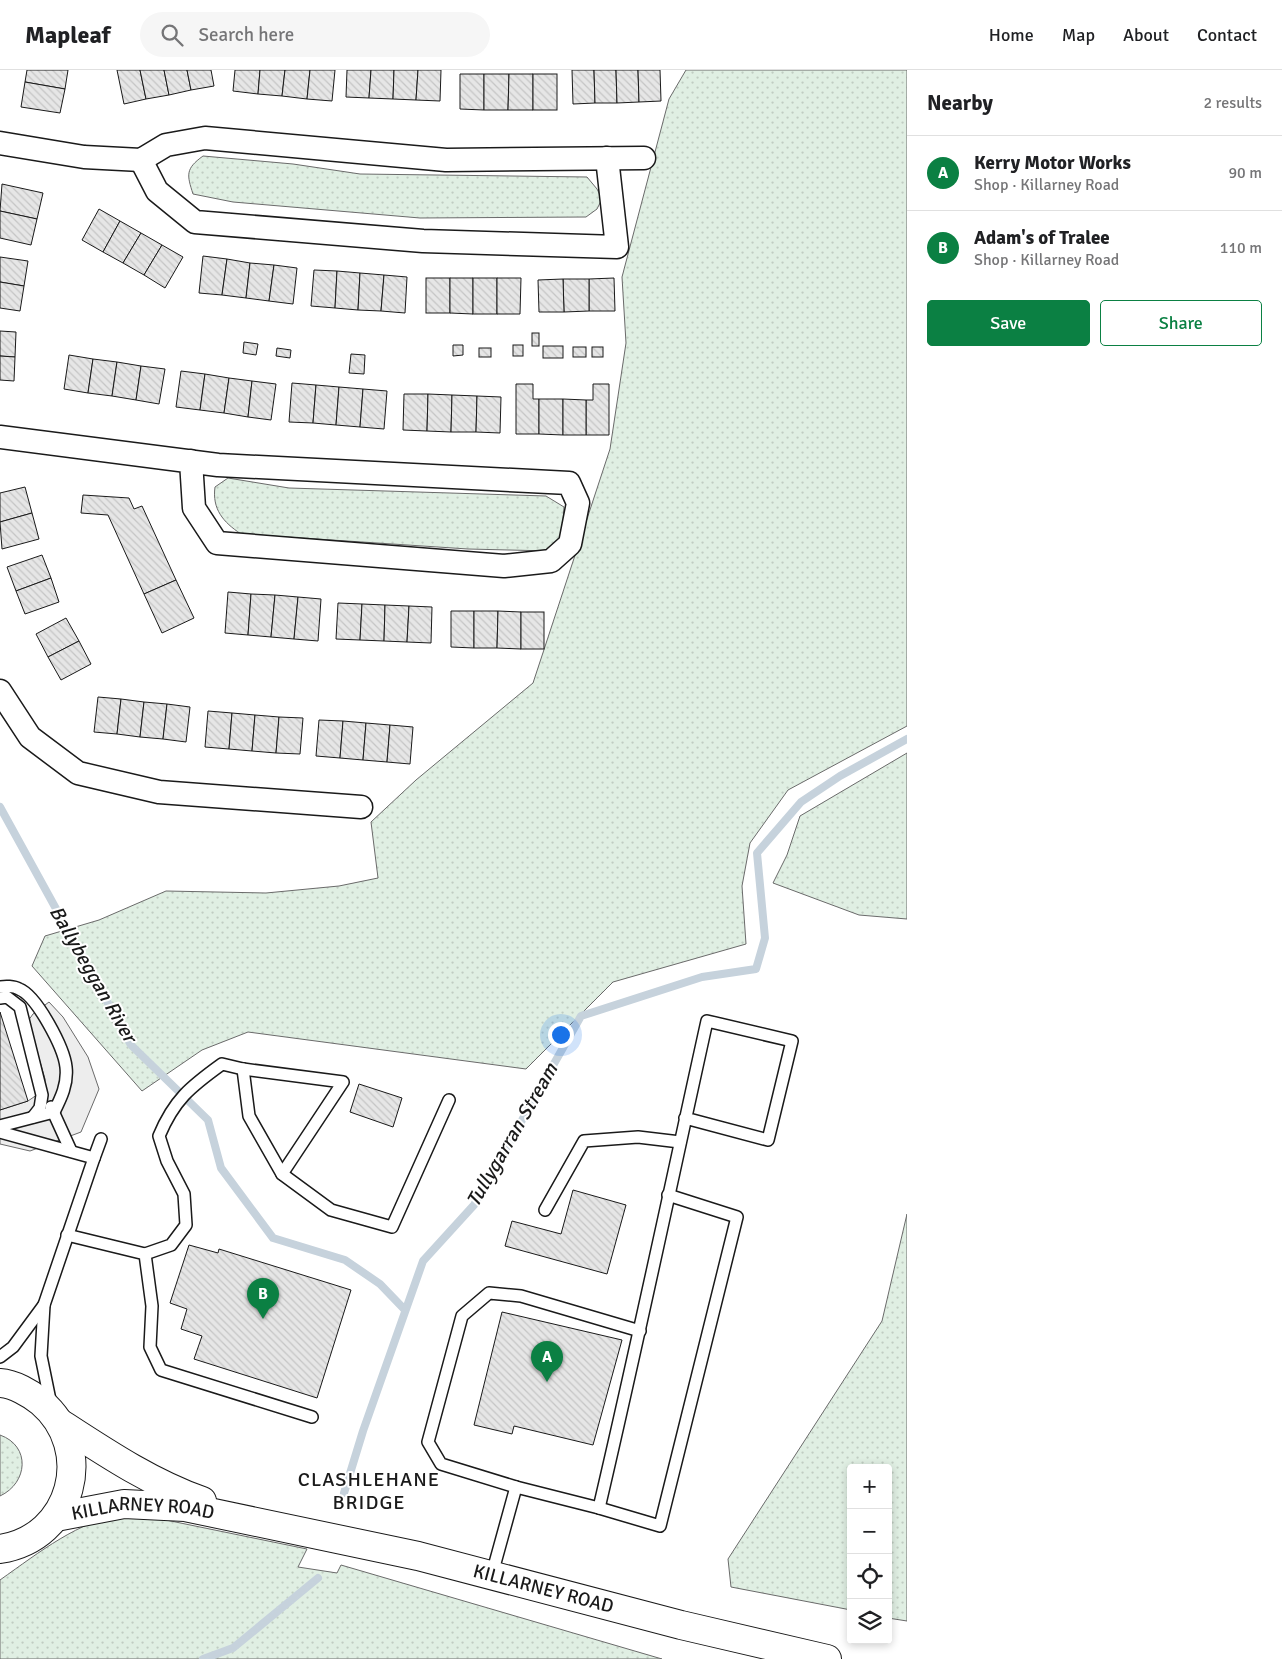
<!DOCTYPE html>
<html lang="en">
<head>
<meta charset="utf-8">
<style>
	:root { --surface:#fff; --page:#f6f6f6; --text:#202124; --muted:#757577; --line:#e0e0e0; --accent:#0b8043 }
	body { margin:0; font-family:Signika,sans-serif; background:var(--page); color:var(--text) }
	.controls { position:absolute; right:15px; bottom:15px; display:grid; overflow:hidden; border-radius:5px; box-shadow:0 2px 8px #0003 }
	.controls button { width:45px; height:45px; display:grid; place-items:center; padding:0; border:0; border-bottom:1px solid var(--line); background:var(--surface); color:var(--text); font:25px sans-serif }
	.you { position:absolute; left:560px; top:964px; width:18px; height:18px; margin:-12px; border:4px solid #fff; border-radius:50%; background:#1a73e8; box-shadow:0 0 0 8px #1a73e833 }
	.badge { display:grid; place-items:center; width:32px; height:32px; border-radius:50%; background:var(--accent); color:#fff; font-size:16px; font-weight:700 }
	.pin { position:absolute; translate:-50% -41px; filter:drop-shadow(0 1px 2px #0008) }
	.pin::after { content:''; position:absolute; top:26px; width:18px; height:15px; background:inherit; clip-path:polygon(0 0,100% 0,50% 100%) }
	.list { margin:0; padding:0; list-style:none }
	h2 { display:flex; justify-content:space-between; align-items:center; height:65px; margin:0; padding:0 20px; font-size:21px }
	h2 small { font-size:16px; font-weight:400; color:var(--muted) }
	.list li { display:grid; grid-template-columns:32px 1fr auto; gap:15px; align-items:center; box-sizing:border-box; height:75px; padding:0 20px; border-top:1px solid var(--line) }
	.list b { display:block; font-size:19px; white-space:nowrap }
	.list p { margin:0; font-size:16px; white-space:nowrap; color:var(--muted) }
	.list em { font-size:16px; font-style:normal; color:var(--muted) }
	.actions { display:flex; gap:10px; padding:15px 20px }
	.actions a { flex:1; padding:11px 0; border:1px solid var(--accent); border-radius:5px; text-align:center; font-size:18px; color:var(--accent) }
	.actions .main { background:var(--accent); color:#fff }
	.icon { flex:none; width:28px; height:28px; fill:none; stroke:currentColor; stroke-width:2; stroke-linecap:round; stroke-linejoin:round }
	.map { position:relative; flex:none; width:907px; height:1589px; overflow:hidden }
	header { display:flex; align-items:center; gap:30px; box-sizing:border-box; height:70px; padding:0 25px; background:var(--surface); border-bottom:1px solid var(--line) }
	header strong { font-size:24px }
	nav { display:flex; gap:28px; margin-inline-start:auto; font-size:18px }
	.search { width:350px; height:45px; background:var(--page); display:flex; align-items:center; gap:12px; box-sizing:border-box; padding:0 18px; border-radius:28px; color:var(--muted); font-size:19px }
	main { display:flex }
	aside { flex:1; background:var(--surface) }
	.map>svg:first-child { display:block }
</style>
</head>
<body>
<header>
<strong>Mapleaf</strong>
<div class="search"><svg class="icon" aria-label="search" viewBox="0 0 24 24"><circle cx="10" cy="10" r="6"/><path d="M15 15l6 6"/></svg>Search here</div>
<nav><a>Home</a><a>Map</a><a>About</a><a>Contact</a></nav>
</header>
<main>
<div class="map">
<svg width="907" height="1589" viewBox="0 0 907 1589">
	<defs>
		<pattern id="grass-dots" width="8" height="8" patternUnits="userSpaceOnUse" patternTransform="scale(1.25)"><rect width="8" height="8" fill="#e0efe3"/><path d="M2 2h.1M6 6h.1" fill="none" stroke="#c0ccc2" stroke-width="1.8" stroke-linecap="round"/></pattern>
		<pattern id="building-back-hatch" width="6" height="6" patternUnits="userSpaceOnUse" patternTransform="scale(1.25)"><rect width="6" height="6" fill="#e6e6e6"/><path d="M-1 5l2 2M0 0l6 6M5-1l2 2" fill="none" stroke="#c5c5c5"/></pattern>
	</defs>
	<rect width="100%" height="100%" fill="#fff"/>
	<!-- grass -->
	<g fill="url(#grass-dots)" stroke="#6a6a6a">
		<path d="M686,0H907V656L788,720L750,773L742,816L746,874L613,912L526,999L248,962L202,980L142,1021L32,896L45,866L99,850L166,821L266,823L339,816L378,808L371,752L416,710L533,613L610,379L626,273L622,207L669,29Z"/>
		<path d="M203,86L293,94L360,104L587,107L597,119L602,129L597,139L586,147L420,148L233,132L193,124C187,105 185,99 203,86Z"/>
		<path d="M228,408L289,418L546,426L564,437L562,465L550,481L468,479L241,464C223,452 212,439 215,417Z"/>
		<path d="M907,683V849L859,845L773,813L787,785L800,746Z"/>
		<path d="M907,1144V1551L888,1548V1398H851V1540L731,1517L728,1489L882,1251Z"/>
		<path d="M0,1365C31,1376 28,1413 0,1426Z"/>
		<path d="M127,1442L307,1479L298,1497L337,1503L341,1495L662,1589H0V1510C41,1481 77,1452 127,1442Z"/>
	</g>
	<!-- parking -->
	<path fill="#ededed" stroke="#6a6a6a" d="M49,932L63,947L88,987L99,1019L81,1062L30,1081L0,1074V1040L28,1031L44,1020L45,1009L28,951L33,944Z"/>
	<g fill="none" stroke-linecap="round" stroke-linejoin="round">
		<!-- stream -->
		<g stroke="#c6d2dc" stroke-width="8">
			<path d="M0,737L131,975L208,1050L221,1098L273,1168L345,1190L380,1214L405,1240"/>
			<path d="M344,1423L363,1361L423,1191L474,1135L581,946L702,907L756,899L765,868L757,783L801,732L840,706L907,669"/>
			<path d="M203,1589L233,1578L318,1508"/>
		</g>
	</g>
	<!-- building -->
	<g fill="url(#building-back-hatch)" stroke="#1a1a1a">
		<path d="M27,0H68L65,19L25,12Z"/>
		<path d="M117,0H140L146,29L124,34Z"/>
		<path d="M140,0H164L169,25L146,29Z"/>
		<path d="M164,0H187L191,20L169,25Z"/>
		<path d="M187,0H211L214,16L191,20Z"/>
		<path d="M235,0H260L258,24L233,21Z"/>
		<path d="M260,0H285L282,26L258,24Z"/>
		<path d="M285,0H310L307,29L282,26Z"/>
		<path d="M310,0H335L332,31L307,29Z"/>
		<path d="M347,0H371L369,28L346,27Z"/>
		<path d="M371,0H394L393,29L369,28Z"/>
		<path d="M394,0H418L416,30L393,29Z"/>
		<path d="M418,0H441L440,31L416,30Z"/>
		<path d="M572,0H594L595,33L573,34Z"/>
		<path d="M594,0H616L617,33H595Z"/>
		<path d="M616,0H638L639,32L617,33Z"/>
		<path d="M638,0H660L661,31L639,32Z"/>
		<path d="M460,4H484V40L460,39Z"/>
		<path d="M484,4H509L508,40H484Z"/>
		<path d="M509,4H533V40H508Z"/>
		<rect x="533" y="4" width="24" height="36"/>
		<path d="M25,12L65,19L60,43L21,37Z"/>
		<path d="M2,114L43,123L37,149L0,141Z"/>
		<path d="M99,139L120,151L103,182L82,170Z"/>
		<path d="M0,141L37,149L31,175L0,168Z"/>
		<path d="M120,151L141,163L123,193L103,182Z"/>
		<path d="M141,163L162,175L144,205L123,193Z"/>
		<path d="M162,175L183,187L165,218L144,205Z"/>
		<path d="M203,186L227,189L222,225L199,223Z"/>
		<path d="M0,187L28,191L24,216L0,212Z"/>
		<path d="M227,189L250,193L246,228L222,225Z"/>
		<path d="M250,193L274,195L269,231L246,228Z"/>
		<path d="M274,195L297,198L293,234L269,231Z"/>
		<path d="M314,200L337,201L335,238L311,236Z"/>
		<path d="M337,201L360,203L358,240L335,238Z"/>
		<path d="M360,203L384,205L381,241L358,240Z"/>
		<path d="M384,205L407,207L405,243L381,241Z"/>
		<rect x="426" y="208" width="24" height="35"/>
		<path d="M450,208H473V244L450,243Z"/>
		<rect x="473" y="208" width="24" height="36"/>
		<path d="M497,208H521L520,244H497Z"/>
		<path d="M614,208L615,241H589V209Z"/>
		<path d="M563,209H589V241L564,242Z"/>
		<path d="M563,209L564,242H539L538,210Z"/>
		<path d="M0,212L24,216L20,241L0,238Z"/>
		<path d="M0,261L16,262L15,287L0,286Z"/>
		<rect x="532" y="263" width="7" height="13"/>
		<path d="M244,272L258,274L256,285L243,283Z"/>
		<path d="M453,275H463V285L453,286Z"/>
		<rect x="513" y="275" width="10" height="11"/>
		<rect x="543" y="276" width="20" height="12"/>
		<rect x="573" y="277" width="13" height="10"/>
		<rect x="592" y="277" width="11" height="10"/>
		<path d="M277,278L291,280L290,288L276,286Z"/>
		<rect x="479" y="278" width="12" height="9"/>
		<path d="M351,284L365,285L364,304L349,303Z"/>
		<path d="M69,285L93,289L88,323L64,319Z"/>
		<path d="M0,286L15,287L14,311L0,310Z"/>
		<path d="M93,289L117,292L112,326L88,323Z"/>
		<path d="M117,292L141,296L136,330L112,326Z"/>
		<path d="M141,296L165,299L159,334L136,330Z"/>
		<path d="M181,301L205,304L200,340L176,337Z"/>
		<path d="M205,304L229,308L224,343L200,340Z"/>
		<path d="M229,308L252,311L248,347L224,343Z"/>
		<path d="M252,311L276,314L271,350L248,347Z"/>
		<path d="M292,313L316,315L313,353L289,352Z"/>
		<path d="M516,314H533V329H539V364H516Z"/>
		<path d="M593,314H609V365H586V330H593Z"/>
		<path d="M316,315L339,317L336,355L313,353Z"/>
		<path d="M339,317L363,319L360,357L336,355Z"/>
		<path d="M363,319L387,321L384,359L360,357Z"/>
		<path d="M404,324H428L427,361L403,360Z"/>
		<path d="M428,324L452,325L451,362L427,361Z"/>
		<path d="M452,325L477,326L476,362H451Z"/>
		<path d="M477,326L501,327L500,363L476,362Z"/>
		<path d="M539,329H563V365L539,364Z"/>
		<path d="M563,329L586,330V365H563Z"/>
		<path d="M25,417L32,443L0,452V423Z"/>
		<path d="M83,425L129,428L134,439L142,436L176,510L144,524L108,445L81,443Z"/>
		<path d="M32,443L39,469L2,479L0,452Z"/>
		<path d="M42,485L51,508L16,521L7,497Z"/>
		<path d="M51,508L59,532L25,544L16,521Z"/>
		<path d="M176,510L194,548L162,563L144,524Z"/>
		<path d="M228,522L251,524L248,565L225,563Z"/>
		<path d="M251,524L275,525L271,567L248,565Z"/>
		<path d="M275,525L298,527L294,569L271,567Z"/>
		<path d="M298,527L321,529L318,571L294,569Z"/>
		<path d="M338,533L362,534L360,570L336,569Z"/>
		<path d="M362,534L385,535L384,571L360,570Z"/>
		<path d="M385,535L409,536L407,572L384,571Z"/>
		<path d="M409,536L432,537L431,573L407,572Z"/>
		<path d="M451,541H474V578L451,577Z"/>
		<path d="M474,541H498L497,578H474Z"/>
		<path d="M498,541L521,542V579L497,578Z"/>
		<rect x="521" y="542" width="23" height="37"/>
		<path d="M66,548L79,571L48,587L36,564Z"/>
		<path d="M79,571L91,594L61,610L48,587Z"/>
		<path d="M98,627L121,629L117,664L94,662Z"/>
		<path d="M121,629L144,632L140,667L117,664Z"/>
		<path d="M144,632L167,634L163,669L140,667Z"/>
		<path d="M167,634L190,637L186,672L163,669Z"/>
		<path d="M208,641L232,643L229,679L205,677Z"/>
		<path d="M232,643L255,645L252,681L229,679Z"/>
		<path d="M255,645L279,647L276,683L252,681Z"/>
		<path d="M279,647L303,648L300,684L276,683Z"/>
		<path d="M319,650L343,651L340,688L316,686Z"/>
		<path d="M343,651L366,653L363,690L340,688Z"/>
		<path d="M366,653L390,655L387,692L363,690Z"/>
		<path d="M390,655L413,657L410,694L387,692Z"/>
		<path d="M0,942L28,1031L0,1040Z"/>
		<path d="M359,1014L402,1028L393,1057L350,1042Z"/>
		<path d="M573,1120L626,1135L607,1204L505,1176L512,1151L561,1164Z"/>
		<path d="M189,1175L218,1183L219,1179L351,1220L317,1328L194,1289L202,1266L181,1259L187,1239L170,1233Z"/>
		<path d="M502,1242L622,1270L593,1375L514,1356L512,1364L474,1355Z"/>
	</g>
	<g fill="none" stroke-linecap="round" stroke-linejoin="round">
		<!-- lane casing -->
		<g stroke="#1a1a1a" stroke-width="14">
			<g id="lane">
				<path d="M0,917C5,916 14,916 19,919C37,926 64,978 66,997C68,1014 61,1028 54,1042L0,1056"/>
				<path d="M0,928L7,927L20,937L42,1025L40,1038L33,1047"/>
				<path d="M243,999L249,1046L282,1104L331,1140L392,1157L449,1030"/>
				<path d="M51,1037L71,1081"/>
				<path d="M0,1062L94,1088L44,1235L41,1286L51,1335"/>
				<path d="M94,1088L101,1069"/>
				<path d="M545,1140L584,1071L638,1067L680,1072"/>
				<path d="M67,1165L145,1184L152,1236L150,1277L161,1300L312,1347"/>
				<path d="M145,1184L171,1175L186,1155L184,1124L167,1091L159,1066C174,1030 190,1017 222,994L243,999L343,1012L282,1104"/>
				<path d="M0,1287L13,1277L44,1235"/>
				<path d="M516,1417L441,1394L428,1372L462,1246L489,1223L521,1226L640,1261"/>
				<path d="M599,1438L660,1456L737,1147L668,1125"/>
				<path d="M492,1504L516,1417L599,1438C637,1276 671,1114 707,951L792,971L768,1070L685,1048"/>
			</g>
		</g>
		<!-- street casing -->
		<g stroke="#1a1a1a" stroke-width="25">
			<g id="street">
				<path d="M0,73L84,87L141,90L166,75L205,68L446,90L644,88"/>
				<path d="M141,90L157,121L195,152L423,171L617,177L607,88"/>
				<path d="M0,367L218,395L569,413L578,433L570,474L551,491L504,496L217,473L194,438L191,391"/>
				<path d="M0,621L30,667L78,703L159,722L361,737"/>
			</g>
		</g>
		<!-- secondary casing -->
		<g stroke="#1a1a1a" stroke-width="30">
			<g id="secondary">
				<path d="M0,1313C14,1314 30,1323 41,1332C96,1379 73,1468 0,1479"/>
				<path d="M60,1353C106,1383 151,1413 202,1431"/>
				<path id="s1" d="M56,1447L124,1434L185,1437L418,1486L681,1555L827,1589"/>
			</g>
		</g>
		<!-- lane -->
		<use href="#lane" stroke="#fff" stroke-width="11"/>
		<!-- street -->
		<use href="#street" stroke="#fff" stroke-width="22"/>
		<!-- secondary -->
		<use href="#secondary" stroke="#fff" stroke-width="28"/>
	</g>
	<g text-anchor="middle" dominant-baseline="central" stroke-width="4" stroke-linejoin="round" paint-order="stroke">
		<!-- street labels -->
		<g font-size="19" fill="#1a1a1a" stroke="#fff">
			<text stroke="none"><textPath href="#s1" startOffset="88">KILLARNEY ROAD</textPath></text>
			<text stroke="none"><textPath href="#s1" startOffset="498">KILLARNEY ROAD</textPath></text>
		</g>
		<!-- water labels -->
		<g font-size="20" font-style="italic" fill="#1a1a1a" stroke="#fff">
			<text transform="translate(93 904) rotate(60)">Ballybeggan River</text>
			<text transform="translate(512 1065) rotate(-60)">Tullygarran Stream</text>
		</g>
		<!-- neighbourhood labels -->
		<g font-size="20" letter-spacing="1" fill="#1a1a1a" stroke="#fff">
			<text x="369" y="1409">CLASHLEHANE<tspan x="369" dy="23">BRIDGE</tspan></text>
		</g>
	</g>
</svg>
<div class="controls">
<button>+</button>
<button>−</button>
<button><svg class="icon" aria-label="locate" viewBox="0 0 24 24"><circle cx="12" cy="12" r="6"/><path d="M12 2v4M12 18v4M2 12h4M18 12h4"/></svg></button>
<button><svg class="icon" aria-label="layers" viewBox="0 0 24 24"><path d="M12 4l9 5-9 5-9-5zM3 14l9 5 9-5"/></svg></button>
</div>
<div class="you"></div>
<div class="pin badge" style="left:547px;top:1312px">A</div>
<div class="pin badge" style="left:263px;top:1249px">B</div>
</div>
<aside>
<h2>Nearby<small>2 results</small></h2>
<ul class="list">
<li><span class="badge">A</span><div><b>Kerry Motor Works</b><p>Shop · Killarney Road</p></div><em>90 m</em></li>
<li><span class="badge">B</span><div><b>Adam's of Tralee</b><p>Shop · Killarney Road</p></div><em>110 m</em></li>
</ul>
<div class="actions"><a class="main">Save</a><a>Share</a></div>
</aside>
</main>
</body>
</html>
